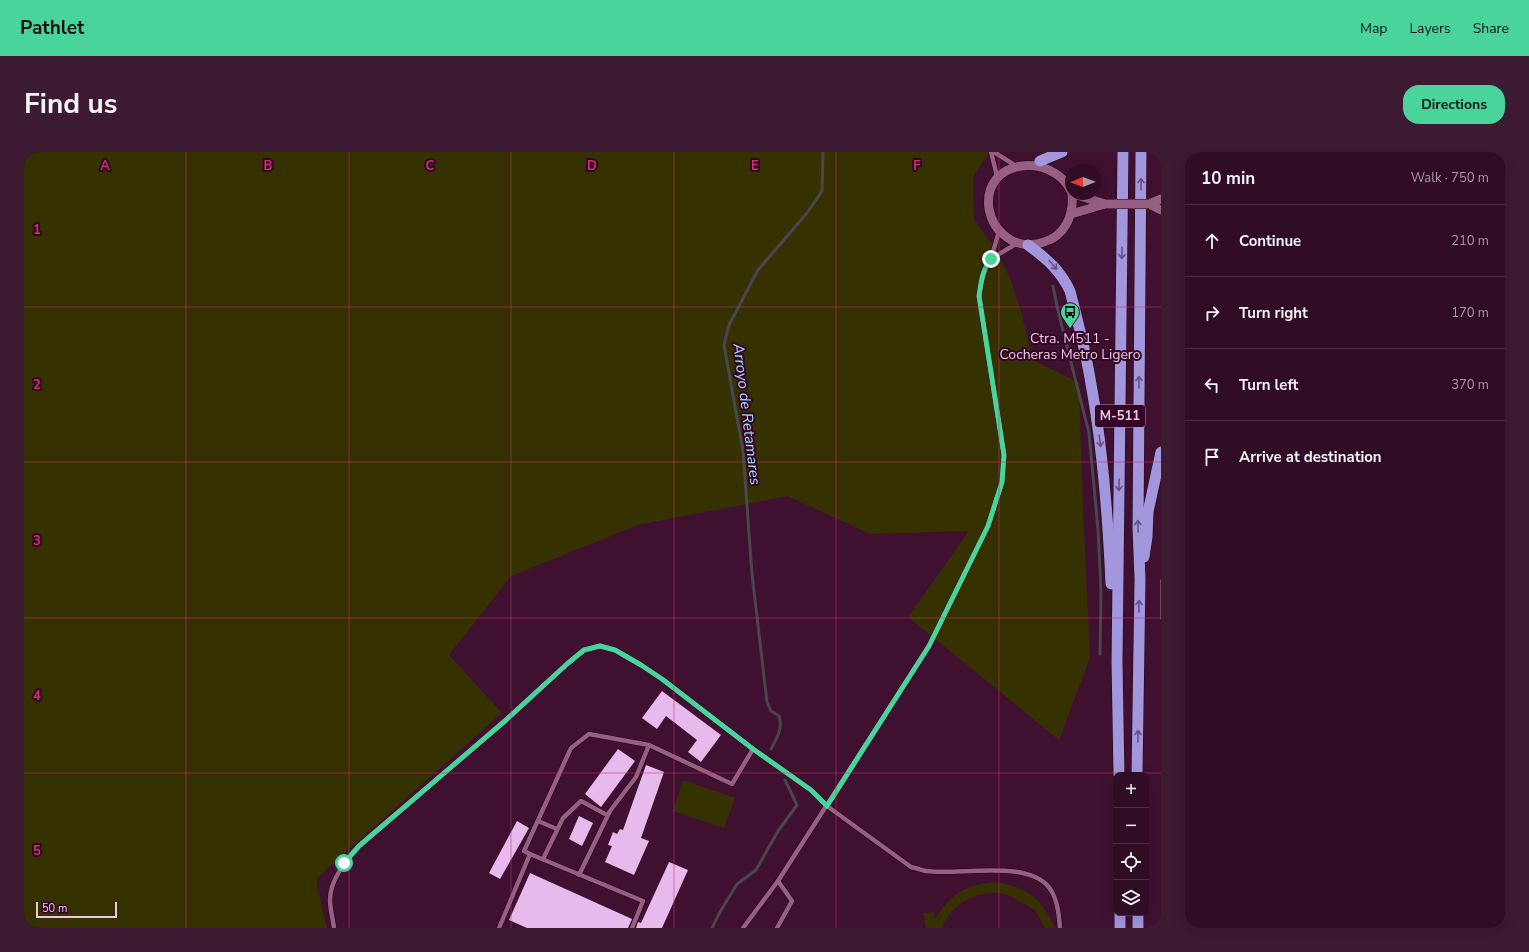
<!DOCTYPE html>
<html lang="en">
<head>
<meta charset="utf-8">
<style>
	:root { --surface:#300c25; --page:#3c1a32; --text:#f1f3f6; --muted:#a89ba7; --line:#4b2c42; --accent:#49d49c }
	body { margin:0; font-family:"Nunito Sans",sans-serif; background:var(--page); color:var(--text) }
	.controls { position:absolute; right:12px; bottom:12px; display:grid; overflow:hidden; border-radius:8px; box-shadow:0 4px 16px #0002 }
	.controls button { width:36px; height:36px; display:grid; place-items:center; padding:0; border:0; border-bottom:1px solid var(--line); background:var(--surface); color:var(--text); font:20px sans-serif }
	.compass { position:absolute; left:1041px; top:12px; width:36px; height:36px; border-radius:50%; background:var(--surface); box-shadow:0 4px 16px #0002; rotate:269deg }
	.scale { position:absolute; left:12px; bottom:10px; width:81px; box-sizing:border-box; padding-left:4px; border:2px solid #eacadc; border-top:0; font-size:11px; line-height:14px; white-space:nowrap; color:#eacadc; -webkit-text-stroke:3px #350527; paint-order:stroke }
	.stop { position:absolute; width:12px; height:12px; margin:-9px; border:3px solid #49d49c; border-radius:50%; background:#fff }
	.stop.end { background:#49d49c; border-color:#fff; box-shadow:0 1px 4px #0008 }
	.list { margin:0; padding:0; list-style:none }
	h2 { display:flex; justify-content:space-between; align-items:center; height:52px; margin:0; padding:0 16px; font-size:17px }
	h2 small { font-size:13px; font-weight:400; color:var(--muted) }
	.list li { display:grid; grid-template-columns:26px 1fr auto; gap:12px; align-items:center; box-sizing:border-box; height:72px; padding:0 16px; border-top:1px solid var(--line) }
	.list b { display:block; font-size:15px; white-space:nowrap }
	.list em { font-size:13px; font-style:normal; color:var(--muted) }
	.icon { flex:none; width:22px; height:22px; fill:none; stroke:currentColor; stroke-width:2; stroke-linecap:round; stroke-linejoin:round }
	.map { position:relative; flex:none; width:1137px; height:776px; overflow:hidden; border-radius:16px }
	header { display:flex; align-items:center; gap:24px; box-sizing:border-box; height:56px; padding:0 20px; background:var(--accent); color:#111 }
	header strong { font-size:19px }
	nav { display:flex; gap:22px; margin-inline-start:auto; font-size:14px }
	.intro { display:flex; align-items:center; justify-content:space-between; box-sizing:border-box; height:96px; padding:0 24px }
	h1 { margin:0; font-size:28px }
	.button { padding:10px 18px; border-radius:16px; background:var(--accent); color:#111; font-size:14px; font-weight:700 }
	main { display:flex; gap:24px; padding:0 24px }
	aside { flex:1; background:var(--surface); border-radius:16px; box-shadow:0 4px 16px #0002 }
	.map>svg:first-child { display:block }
</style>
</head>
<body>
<header>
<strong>Pathlet</strong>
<nav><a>Map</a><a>Layers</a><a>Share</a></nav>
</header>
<div class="intro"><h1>Find us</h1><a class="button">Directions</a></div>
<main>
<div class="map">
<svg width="1137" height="776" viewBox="0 0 1137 776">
	<rect width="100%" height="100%" fill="#401031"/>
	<!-- green -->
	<g fill="#363100">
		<path d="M0,0H967L964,1L949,25L950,67L975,102L987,129L997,160L1009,208L1055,231L1059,357L1066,505L1035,588L884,465L945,379L846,382L764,344L614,373L487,424L425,503L478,561L293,726V734L303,776H0Z"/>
		<path d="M659,628L711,646L700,676L649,659Z"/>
		<path d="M970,730C1002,734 1018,747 1031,776H1020C1018,771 1015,764 1012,760C1008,755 1001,752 996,750C990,746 984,742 977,741C951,739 927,752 918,776H902L899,761L910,760L911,767C927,742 941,733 970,730Z"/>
	</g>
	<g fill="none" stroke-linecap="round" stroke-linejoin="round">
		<!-- stream -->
		<g stroke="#49464f" stroke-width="3">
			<path d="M1029,134L1034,159L1065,281L1074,377L1077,439L1076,502"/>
			<path d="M747,597C753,586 759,576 755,564L747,559L743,550L728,422L719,299L700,193L705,173L734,118L783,61L798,39L799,0"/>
			<path d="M688,776L696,760L713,732L732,718L754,679L773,653L761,628"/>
		</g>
	</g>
	<!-- building -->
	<g fill="#e7b9ec">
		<path d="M638,539L697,583L677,610L664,600L673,588L642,564L633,577L618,566Z"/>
		<path d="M594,597L611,609L577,655L561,642Z"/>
		<path d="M622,613L640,620L617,686L625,689L610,723L581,710L588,694L584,693L589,680L593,682L596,677L599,678Z"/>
		<path d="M555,664L569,671L558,694L545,687Z"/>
		<path d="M493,669L505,676L476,727L465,721Z"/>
		<path d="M645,710L664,718L638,776H612L614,770L617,771Z"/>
		<path d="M506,721L608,767L604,776H503L485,768Z"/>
	</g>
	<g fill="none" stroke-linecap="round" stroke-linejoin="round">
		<!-- service casing -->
		<g stroke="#210116" stroke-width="5.5">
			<g id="service">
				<path d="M967,0L973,24"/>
				<path d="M970,0L989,12"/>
				<path d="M967,107L975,79"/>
				<path d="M625,593L708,632L729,597"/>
				<path d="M514,669L533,677"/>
				<path d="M506,702L500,699L547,596L565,582L625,593L612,625L586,659L555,723"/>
				<path d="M519,707L539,666L557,649L583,663"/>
				<path d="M310,776C309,767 306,757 306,748C306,727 322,709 335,694L482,568L543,512L560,498L576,494L591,498L617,513L638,527L729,597L787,638L803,654L887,715C892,716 897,718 902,719C934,724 1010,705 1028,740C1034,751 1035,764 1036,776"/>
				<path d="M475,776L506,702L619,749L608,776"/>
				<path d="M719,776L754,729L905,494L964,374L978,330L980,303L955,144C961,107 963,109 994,91"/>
				<path d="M753,776L768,749L754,729"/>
			</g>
		</g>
		<!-- minor casing -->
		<g stroke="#210116" stroke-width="10">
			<g id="minor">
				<path d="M1047,39C1028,0 958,6 965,57C967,67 972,77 980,83C991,93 1006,95 1020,90C1041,84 1050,63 1048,42"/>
				<path d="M1050,42L1081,52"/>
				<path d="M1125,52L1137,58"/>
				<path d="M1125,52L1137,47"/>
				<path d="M1047,62L1081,52"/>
			</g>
		</g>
		<!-- trunk casing -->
		<g stroke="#210116" stroke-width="12">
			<g id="trunk">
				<path d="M1016,9L1038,0"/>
				<path d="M1004,93C1023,107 1036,118 1046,139C1054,170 1062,200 1067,232C1079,298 1084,365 1087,432"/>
				<path d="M1120,405L1123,385L1124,360L1137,300"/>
				<path d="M1095,623L1093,510L1099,0"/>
				<path d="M1113,623L1116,427L1114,376L1117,0"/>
				<path d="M1096,761V776"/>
				<path d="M1114,761V776"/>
			</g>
		</g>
		<!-- service -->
		<use href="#service" stroke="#975f82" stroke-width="4.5"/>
		<!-- minor -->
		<use href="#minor" stroke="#975f82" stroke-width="9"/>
		<!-- trunk -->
		<use href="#trunk" stroke="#a297dd" stroke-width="11"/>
		<!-- tram -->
		<path stroke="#9f7891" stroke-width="1" d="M1137,428V467"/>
		<!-- minor-bridge casing -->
		<g stroke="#210116" stroke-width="10" stroke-linecap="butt">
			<path id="minor-bridge" d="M1081,52H1125"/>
		</g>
		<!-- minor-bridge -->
		<use href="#minor-bridge" stroke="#975f82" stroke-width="9"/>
	</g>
	<!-- one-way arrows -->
	<defs><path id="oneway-shaft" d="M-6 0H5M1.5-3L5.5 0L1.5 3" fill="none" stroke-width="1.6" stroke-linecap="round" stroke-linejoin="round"/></defs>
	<g stroke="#6c4e82">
		<use href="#oneway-shaft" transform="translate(1117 32) rotate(-90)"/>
		<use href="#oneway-shaft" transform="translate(1098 101) rotate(91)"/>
		<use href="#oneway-shaft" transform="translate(1029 113) rotate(49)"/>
		<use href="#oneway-shaft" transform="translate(1115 230) rotate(-90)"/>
		<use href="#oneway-shaft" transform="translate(1076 289) rotate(82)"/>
		<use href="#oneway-shaft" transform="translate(1095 333) rotate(91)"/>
		<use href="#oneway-shaft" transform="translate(1114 374) rotate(-91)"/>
		<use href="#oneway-shaft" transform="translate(1115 454) rotate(-89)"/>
		<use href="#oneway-shaft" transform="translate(1114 584) rotate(-89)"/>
	</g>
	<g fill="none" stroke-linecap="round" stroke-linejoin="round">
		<!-- route -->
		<path stroke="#49d49c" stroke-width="5" d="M320,711L335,694L482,568L543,512L560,498L576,494L591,498L617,513L638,527L729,597L787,638L803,654L905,494L964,374L978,330L980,303L955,144C957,131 958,118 967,107"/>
	</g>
	<!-- grid -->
	<path fill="none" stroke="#c8336e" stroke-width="1" stroke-opacity="0.55" d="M162,0V776M325,0V776M487,0V776M650,0V776M812,0V776M975,0V776M0,155H1137M0,310H1137M0,466H1137M0,621H1137"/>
	<!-- icons -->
	<defs>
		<g id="bus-pin" transform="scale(1)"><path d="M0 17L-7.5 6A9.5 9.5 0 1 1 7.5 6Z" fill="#49d49c" stroke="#350527"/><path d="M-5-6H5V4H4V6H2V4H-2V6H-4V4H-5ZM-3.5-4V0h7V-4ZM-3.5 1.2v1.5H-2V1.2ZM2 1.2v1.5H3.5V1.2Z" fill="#111"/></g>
	</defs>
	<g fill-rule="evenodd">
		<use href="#bus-pin" x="1046" y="160"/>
	</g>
	<g text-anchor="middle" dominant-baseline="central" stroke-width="4" stroke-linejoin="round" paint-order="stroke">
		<!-- shield labels -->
		<rect fill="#350527" stroke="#b48fa6" stroke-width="1" x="1071" y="253" width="50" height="22" rx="3"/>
		<g font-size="13" font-weight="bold" fill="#eacadc">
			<text x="1096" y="264">M-511</text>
		</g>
		<!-- poi labels -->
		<g font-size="14" fill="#eacadc" stroke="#350527">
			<text x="1046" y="186">Ctra. M511 -<tspan x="1046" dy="16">Cocheras Metro Ligero</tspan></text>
		</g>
		<!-- water labels -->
		<g font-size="15" font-style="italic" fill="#9ce1fa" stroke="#350527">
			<text transform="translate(723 262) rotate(83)">Arroyo de Retamares</text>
		</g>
	</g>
	<g font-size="13" text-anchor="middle" font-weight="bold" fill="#c8336e" stroke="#350527" stroke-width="4" stroke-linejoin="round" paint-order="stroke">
		<text x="81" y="18">A</text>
		<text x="244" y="18">B</text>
		<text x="406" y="18">C</text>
		<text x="568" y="18">D</text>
		<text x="731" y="18">E</text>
		<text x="893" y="18">F</text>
		<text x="13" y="82">1</text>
		<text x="13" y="237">2</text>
		<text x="13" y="393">3</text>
		<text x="13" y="548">4</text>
		<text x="13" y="703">5</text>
	</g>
</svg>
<div class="controls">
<button>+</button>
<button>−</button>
<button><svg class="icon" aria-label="locate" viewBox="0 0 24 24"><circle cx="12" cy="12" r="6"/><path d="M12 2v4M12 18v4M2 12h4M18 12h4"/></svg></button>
<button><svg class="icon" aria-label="layers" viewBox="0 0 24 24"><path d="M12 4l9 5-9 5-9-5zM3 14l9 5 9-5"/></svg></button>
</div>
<svg class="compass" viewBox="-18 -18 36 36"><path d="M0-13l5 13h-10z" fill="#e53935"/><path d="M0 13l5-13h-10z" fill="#a89ba7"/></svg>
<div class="scale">50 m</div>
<div class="stop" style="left:320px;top:711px"></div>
<div class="stop end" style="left:967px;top:107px"></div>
</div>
<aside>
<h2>10 min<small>Walk · 750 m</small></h2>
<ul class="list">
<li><svg class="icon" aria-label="ahead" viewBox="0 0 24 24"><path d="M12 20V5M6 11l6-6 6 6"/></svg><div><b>Continue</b></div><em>210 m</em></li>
<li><svg class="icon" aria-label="right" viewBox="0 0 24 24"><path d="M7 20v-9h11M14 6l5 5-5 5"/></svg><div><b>Turn right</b></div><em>170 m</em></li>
<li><svg class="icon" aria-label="left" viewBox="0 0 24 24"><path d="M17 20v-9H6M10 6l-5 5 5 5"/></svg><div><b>Turn left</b></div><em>370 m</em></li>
<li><svg class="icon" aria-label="arrive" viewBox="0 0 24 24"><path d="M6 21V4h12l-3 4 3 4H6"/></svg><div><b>Arrive at destination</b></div></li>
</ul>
</aside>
</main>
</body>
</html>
